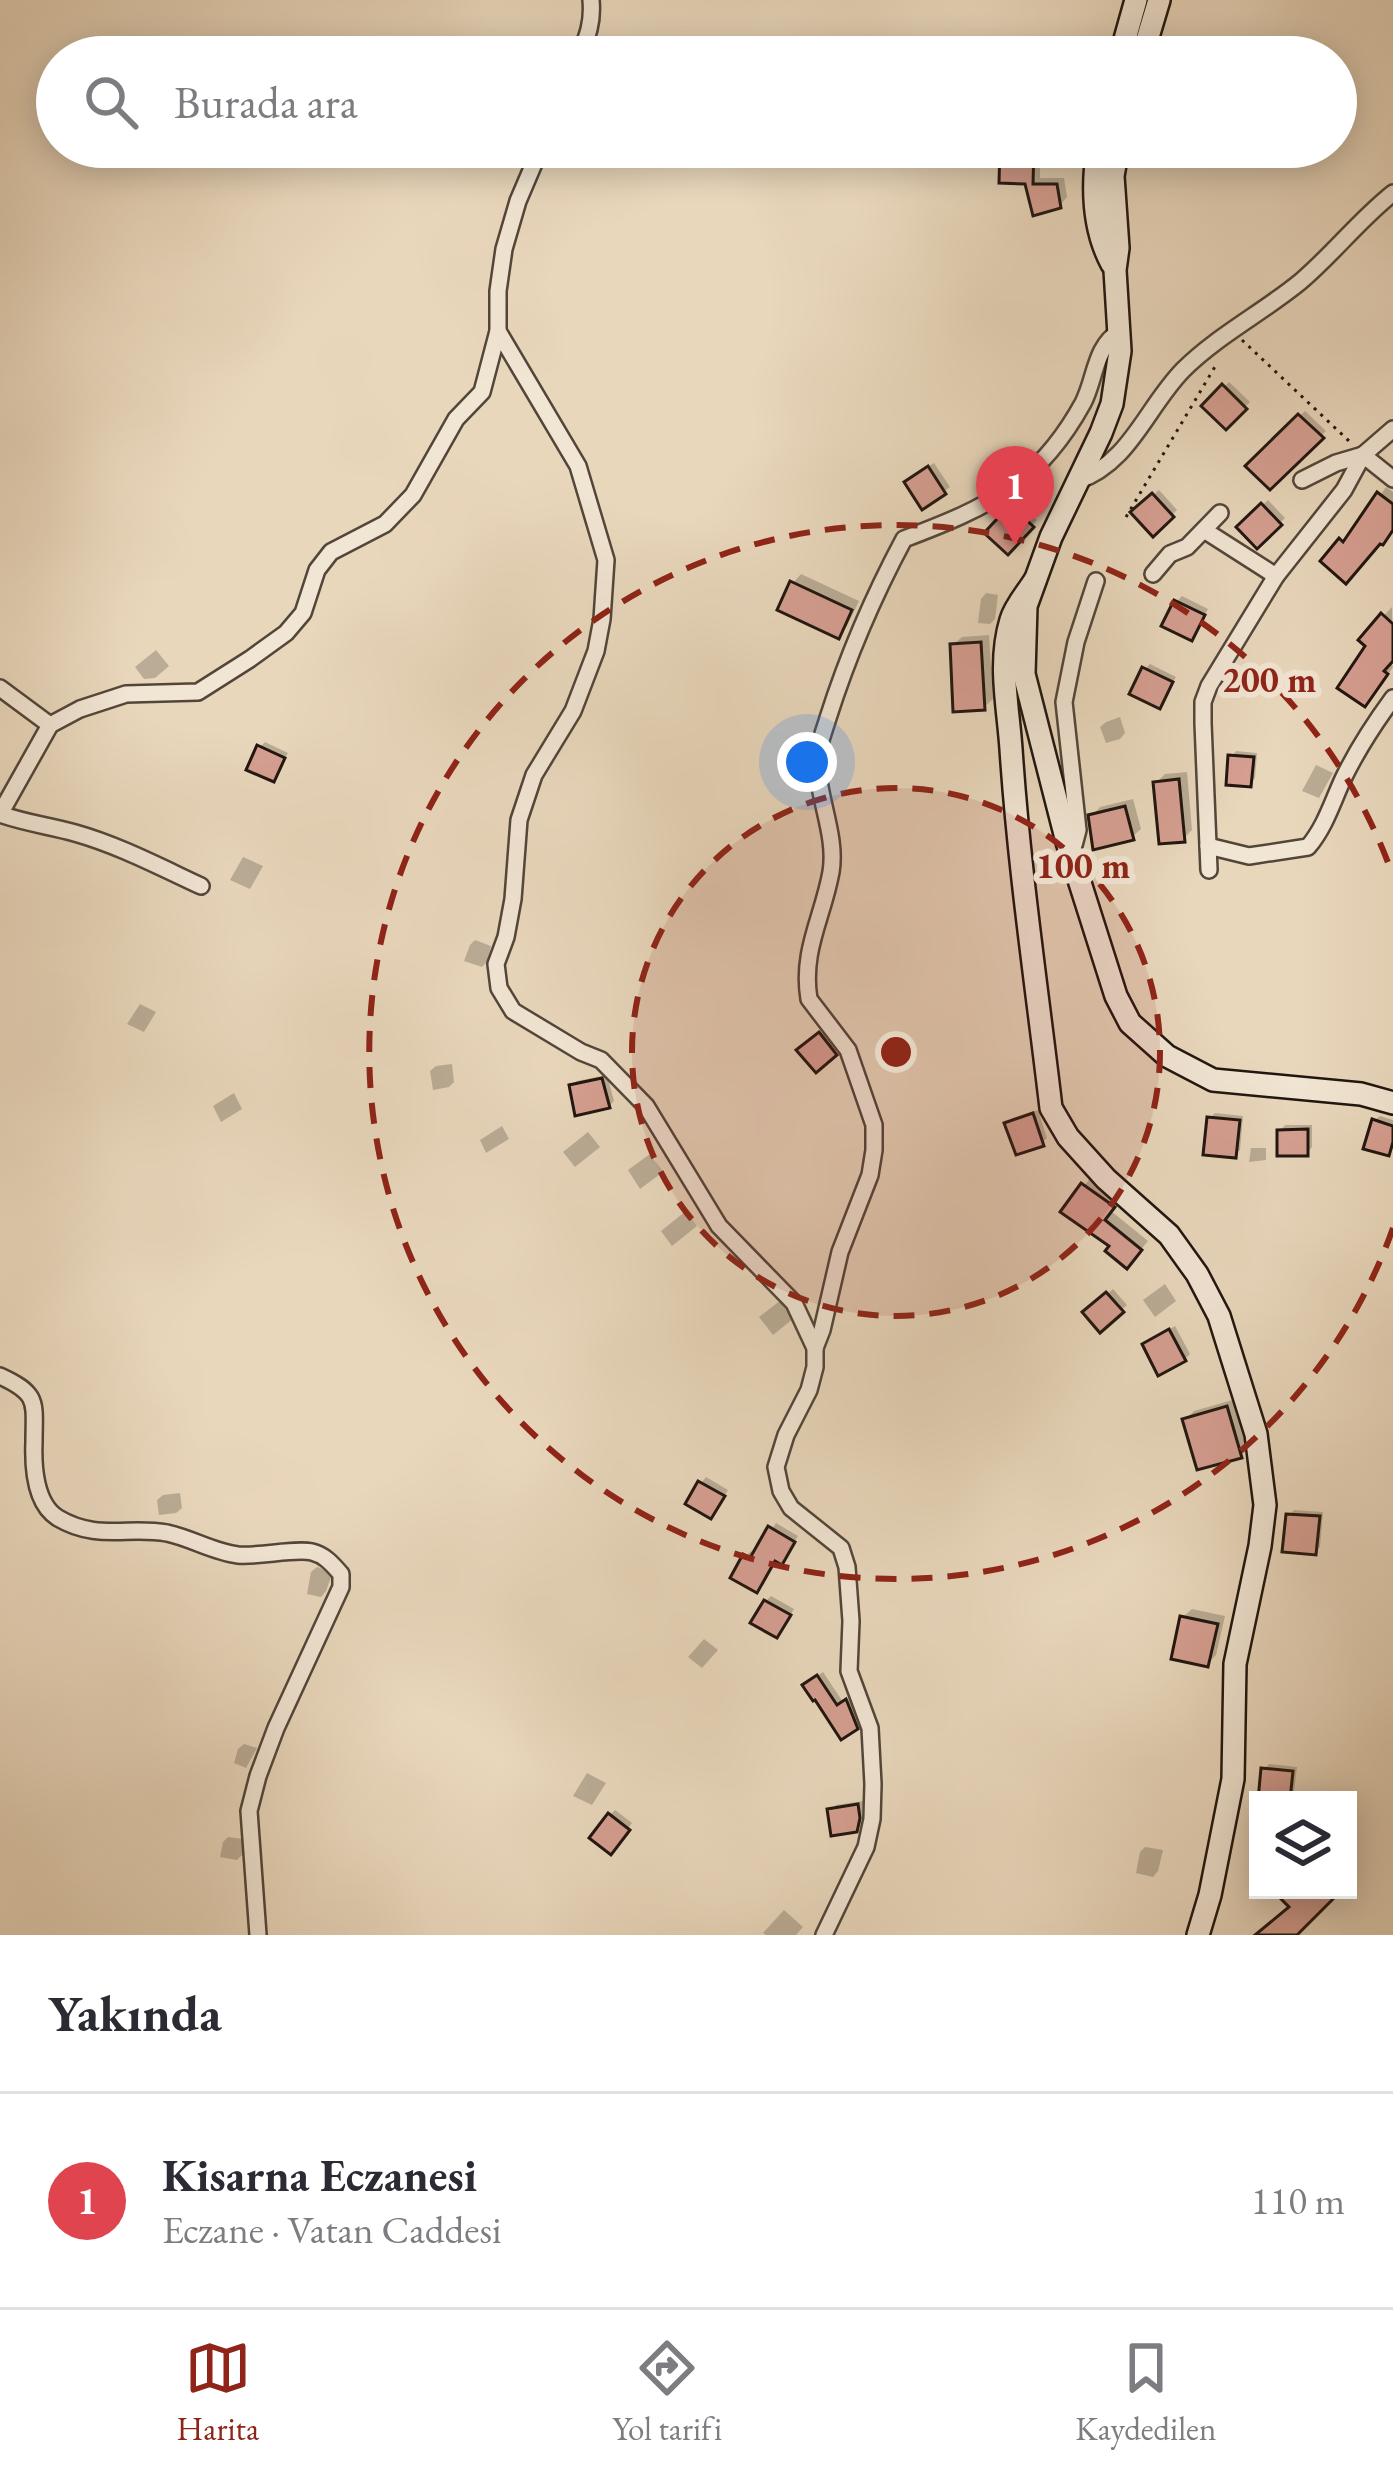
<!DOCTYPE html>
<html lang="tr">
<head>
<meta charset="utf-8">
<style>
	:root { --surface:#fff; --page:#f7f7f7; --text:#2b2b33; --muted:#7c7c81; --line:#e1e1e2; --accent:#8f2418 }
	body { margin:0; font-family:"EB Garamond",serif; background:var(--page); color:var(--text) }
	.controls { position:absolute; right:36px; bottom:36px; display:grid; overflow:hidden; border-radius:0px; box-shadow:0 6px 30px #0003 }
	.controls button { width:108px; height:108px; display:grid; place-items:center; padding:0; border:0; border-bottom:3px solid var(--line); background:var(--surface); color:var(--text); font:60px sans-serif }
	.you { position:absolute; left:807px; top:762px; width:42px; height:42px; margin:-30px; border:9px solid #fff; border-radius:50%; background:#1a73e8; box-shadow:0 0 0 18px #1a73e833 }
	.badge { display:grid; place-items:center; width:78px; height:78px; border-radius:50%; background:var(--accent); color:#fff; font-size:39px; font-weight:700 }
	.pin { position:absolute; translate:-50% -99px; filter:drop-shadow(0 3px 6px #0008) }
	.pin::after { content:''; position:absolute; top:63px; width:42px; height:36px; background:inherit; clip-path:polygon(0 0,100% 0,50% 100%) }
	.list { margin:0; padding:0; list-style:none }
	h2 { display:flex; justify-content:space-between; align-items:center; height:156px; margin:0; padding:0 48px; font-size:51px }
	h2 small { font-size:39px; font-weight:400; color:var(--muted) }
	.list li { display:grid; grid-template-columns:78px 1fr auto; gap:36px; align-items:center; box-sizing:border-box; height:216px; padding:0 48px; border-top:3px solid var(--line) }
	.list b { display:block; font-size:45px; white-space:nowrap }
	.list p { margin:0; font-size:39px; white-space:nowrap; color:var(--muted) }
	.list em { font-size:39px; font-style:normal; color:var(--muted) }
	.icon { flex:none; width:66px; height:66px; fill:none; stroke:currentColor; stroke-width:2; stroke-linecap:round; stroke-linejoin:round }
	.map { position:relative; flex:none; width:1393px; height:1935px; overflow:hidden }
	.search { position:absolute; background:var(--surface); box-shadow:0 6px 30px #0003; left:36px; right:36px; top:36px; height:132px; display:flex; align-items:center; gap:30px; box-sizing:border-box; padding:0 42px; border-radius:66px; color:var(--muted); font-size:45px }
	.sheet { height:372px; background:var(--surface) }
	nav { display:flex; justify-content:space-around; align-items:center; box-sizing:border-box; height:168px; border-top:3px solid var(--line); background:var(--surface); font-size:33px; color:var(--muted) }
	nav a { display:grid; justify-items:center; gap:6px }
	nav .on { color:var(--accent) }
	.map>svg:first-child { display:block }
</style>
</head>
<body>
<div class="map">
<svg width="1393" height="1935" viewBox="0 0 1393 1935">
	<rect width="100%" height="100%" fill="#e9d7bc"/>
	<filter id="stains"><feTurbulence type="fractalNoise" baseFrequency=".00167" numOctaves="4"/><feColorMatrix values="0 0 0 0 .2 0 0 0 0 .09 0 0 0 0 .02 0 0 0 .5 -.17"/></filter>
	<radialGradient id="worn" r=".72"><stop offset=".6" stop-color="#630" stop-opacity="0"/><stop offset="1" stop-color="#630" stop-opacity=".3"/></radialGradient>
	<!-- shadow -->
	<g fill="#0003">
		<path d="M1003,147H1040V178H1064L1067,197L1060,205L1028,181Z"/>
		<path d="M1229,382L1250,402L1226,426L1205,406Z"/>
		<path d="M1305,411L1326,431L1270,486L1250,466Z"/>
		<path d="M934,463L950,487L923,506L912,477Z"/>
		<path d="M1386,487L1393,492V529L1324,561L1348,534L1351,536Z"/>
		<path d="M1159,490L1177,510L1153,533L1134,512Z"/>
		<path d="M1268,500L1285,518L1257,545L1240,527Z"/>
		<path d="M1017,502L1037,520L1008,551L988,533Z"/>
		<path d="M801,574L859,601L847,626L838,635L793,583Z"/>
		<path d="M986,593L998,595L995,619L990,624L978,623L981,599Z"/>
		<path d="M1182,596L1208,609L1196,632L1177,601Z"/>
		<path d="M1392,607L1393,657L1390,661L1393,667L1373,695L1369,646L1362,639Z"/>
		<path d="M989,635L993,699L984,707L953,645L962,637Z"/>
		<path d="M156,650L169,666L155,678L144,679L135,667Z"/>
		<path d="M1150,664L1176,677L1159,705L1145,669Z"/>
		<path d="M1120,717L1125,733L1120,739L1106,743L1100,727L1106,722Z"/>
		<path d="M265,742L288,753L273,779L260,747Z"/>
		<path d="M1236,751L1257,753L1255,778L1250,784L1231,757Z"/>
		<path d="M1316,765L1333,773L1319,798L1302,791Z"/>
		<path d="M1187,772L1192,830L1183,839L1156,783L1165,774Z"/>
		<path d="M1133,799L1141,829L1132,837L1092,816L1100,807Z"/>
		<path d="M243,857L263,866L250,889L230,880Z"/>
		<path d="M475,940L491,946L487,962L482,967L464,961L470,945Z"/>
		<path d="M140,1004L156,1012L144,1032L127,1024Z"/>
		<path d="M825,1029L840,1048L816,1069L800,1051Z"/>
		<path d="M452,1064L454,1082L449,1087L433,1090L430,1071L436,1066Z"/>
		<path d="M607,1075L614,1101L609,1106L572,1086L577,1081Z"/>
		<path d="M234,1093L242,1109L221,1122L213,1106Z"/>
		<path d="M1038,1110L1047,1138L1042,1143L1008,1124L1013,1118Z"/>
		<path d="M1215,1113L1243,1116L1240,1150L1234,1155L1210,1118Z"/>
		<path d="M1380,1116L1393,1120V1148L1388,1153L1374,1121Z"/>
		<path d="M1285,1125H1312V1147L1307,1153L1280,1131Z"/>
		<path d="M502,1126L509,1139L486,1153L480,1140Z"/>
		<path d="M588,1132L600,1147L575,1167L563,1152Z"/>
		<path d="M1251,1148H1266V1160L1249,1162Z"/>
		<path d="M650,1154L663,1172L640,1189L628,1170Z"/>
		<path d="M1091,1177L1120,1198L1111,1211L1148,1241L1134,1258L1065,1211Z"/>
		<path d="M686,1211L697,1226L672,1246L661,1231Z"/>
		<path d="M1165,1284L1176,1301L1155,1317L1143,1300Z"/>
		<path d="M1113,1289L1127,1305L1100,1329L1086,1312Z"/>
		<path d="M781,1300L794,1318L773,1335L759,1317Z"/>
		<path d="M1175,1326L1190,1354L1185,1359L1146,1344Z"/>
		<path d="M1236,1399L1249,1447L1240,1455L1186,1419L1194,1411Z"/>
		<path d="M706,1477L728,1490L716,1510L701,1483Z"/>
		<path d="M180,1493L182,1508L176,1513L159,1515L157,1500L163,1495Z"/>
		<path d="M1294,1510L1323,1512L1320,1547L1315,1552L1289,1515Z"/>
		<path d="M776,1523L798,1536L786,1556L776,1558L761,1584L746,1556L751,1551L756,1554Z"/>
		<path d="M317,1567L333,1572L326,1591L321,1597L307,1594L311,1572Z"/>
		<path d="M771,1596L794,1609L782,1629L766,1601Z"/>
		<path d="M1192,1609L1225,1616L1216,1655L1207,1664L1183,1617Z"/>
		<path d="M704,1639L718,1650L702,1668L688,1657Z"/>
		<path d="M823,1672L843,1702L852,1696L861,1721L856,1727L811,1680Z"/>
		<path d="M244,1744L257,1748L246,1768L234,1763L238,1749Z"/>
		<path d="M1269,1764L1297,1767L1293,1800H1261L1264,1769Z"/>
		<path d="M587,1773L606,1783L592,1805L573,1796Z"/>
		<path d="M863,1801L861,1824L856,1829L831,1810L836,1805Z"/>
		<path d="M615,1810L632,1823L615,1846L610,1815Z"/>
		<path d="M228,1837L243,1839L242,1855L237,1860L220,1857L223,1842Z"/>
		<path d="M1145,1847L1163,1850L1158,1871L1153,1877L1136,1873L1140,1852Z"/>
		<path d="M784,1910L803,1927L796,1935H766L763,1933Z"/>
	</g>
	<!-- building -->
	<g fill="#d69f92" stroke="#20150f" stroke-width="3">
		<path d="M1000,147H1034L1033,184H1057L1061,208L1033,216L1025,184L999,183Z"/>
		<path d="M1222,384L1247,409L1226,430L1201,406Z"/>
		<path d="M1298,414L1324,438L1270,490L1245,466Z"/>
		<path d="M928,466L946,494L922,510L904,482Z"/>
		<path d="M1377,492L1393,504V530L1383,545L1380,544L1346,584L1320,561L1339,538L1343,542Z"/>
		<path d="M1152,493L1174,517L1153,537L1130,512Z"/>
		<path d="M1261,503L1282,525L1257,549L1236,527Z"/>
		<path d="M1010,505L1034,527L1008,555L984,533Z"/>
		<path d="M790,581L852,610L839,639L777,610Z"/>
		<path d="M1174,600L1205,615L1192,641L1161,626Z"/>
		<path d="M1381,613L1393,624V661L1384,671L1388,674L1365,707L1337,688L1365,646L1358,640Z"/>
		<path d="M981,642L985,710L953,712L950,644Z"/>
		<path d="M1142,667L1173,682L1160,709L1129,694Z"/>
		<path d="M257,745L285,758L274,782L246,770Z"/>
		<path d="M1228,755L1254,757L1251,787L1226,785Z"/>
		<path d="M1179,779L1185,842L1159,844L1153,782Z"/>
		<path d="M1125,806L1134,840L1093,850L1088,815Z"/>
		<path d="M819,1032L837,1055L816,1073L796,1050Z"/>
		<path d="M602,1078L610,1108L575,1116L569,1085Z"/>
		<path d="M1033,1113L1044,1146L1016,1155L1004,1123Z"/>
		<path d="M1207,1117L1240,1120L1236,1158L1203,1155Z"/>
		<path d="M1372,1119L1393,1126V1142L1389,1156L1363,1149Z"/>
		<path d="M1308,1129V1156H1277V1130Z"/>
		<path d="M1081,1183L1115,1207L1105,1220L1142,1250L1127,1269L1105,1251L1109,1246L1060,1212Z"/>
		<path d="M1106,1292L1124,1312L1100,1333L1082,1312Z"/>
		<path d="M1169,1329L1186,1361L1158,1376L1142,1344Z"/>
		<path d="M1227,1406L1242,1458L1197,1470L1182,1419Z"/>
		<path d="M698,1481L725,1496L711,1519L685,1504Z"/>
		<path d="M1286,1514L1320,1516L1316,1555L1282,1552Z"/>
		<path d="M768,1526L795,1542L782,1565L775,1561L757,1593L730,1578L743,1554L750,1558Z"/>
		<path d="M764,1600L791,1615L777,1638L750,1623Z"/>
		<path d="M1180,1616L1218,1624L1208,1667L1171,1659Z"/>
		<path d="M817,1675L837,1705L846,1699L858,1729L841,1740L815,1700L813,1701L802,1685Z"/>
		<path d="M1261,1768L1293,1771L1290,1800H1258Z"/>
		<path d="M858,1804L860,1818L857,1832L831,1836L827,1809Z"/>
		<path d="M608,1813L630,1830L611,1855L589,1838Z"/>
		<path d="M1272,1890H1328L1335,1897L1297,1935H1255L1289,1907Z"/>
	</g>
	<g fill="none" stroke-linecap="round" stroke-linejoin="round">
		<!-- street casing -->
		<g stroke="#52463a" stroke-width="20">
			<g id="street">
				<path d="M578,57C588,37 593,22 591,0"/>
				<path d="M498,331L578,466L606,560L602,619L596,651L573,711L534,775L519,820L513,899L506,937L496,964L499,988L513,1011L581,1052L601,1060L646,1106L719,1226L794,1303L815,1348V1367L809,1390L786,1435L776,1467L781,1491L791,1508L841,1548L847,1567L851,1621L849,1671L870,1728L873,1784L872,1819L866,1847L824,1935"/>
				<path d="M1363,455L1393,479"/>
				<path d="M1302,480L1336,463L1363,455"/>
				<path d="M1077,481C1130,463 1146,408 1183,370C1217,336 1262,313 1300,282C1333,254 1359,220 1393,193"/>
				<path d="M1204,530L1276,576"/>
				<path d="M1153,574L1170,554L1187,547L1220,513"/>
				<path d="M0,688L50,725"/>
				<path d="M0,814L50,725L80,709L126,694L198,692L250,659L286,633L303,613L317,570L331,552L385,524L413,495L456,419L482,392L498,331V291L504,249L518,201L541,147"/>
				<path d="M0,814C25,823 50,826 75,833C118,845 160,867 201,886"/>
				<path d="M1208,846L1249,856L1308,847C1325,827 1332,803 1343,779C1357,750 1374,724 1393,698"/>
				<path d="M1072,853L1078,830L1064,702L1076,642L1096,581"/>
				<path d="M1209,870L1203,723V702L1209,686L1276,576L1344,490L1363,455L1393,429"/>
				<path d="M815,1348L822,1330L840,1252L870,1175L874,1150V1125L848,1050L809,999C801,951 823,917 831,872C837,836 818,799 817,762C817,747 824,732 828,718C848,655 873,597 904,539C988,507 1038,485 1083,403C1096,378 1094,347 1120,331"/>
				<path d="M0,1376C40,1394 34,1403 34,1442C33,1466 35,1504 58,1518C97,1541 128,1526 167,1533C191,1538 213,1552 238,1555C259,1557 295,1548 312,1552C325,1555 333,1565 341,1574V1587L276,1728L258,1776L249,1811L258,1935"/>
			</g>
		</g>
		<!-- secondary casing -->
		<g stroke="#20150f" stroke-width="26">
			<g id="secondary">
				<path d="M1120,57L1136,0"/>
				<path d="M1142,57L1159,0"/>
				<path d="M1098,147C1092,186 1093,229 1112,264"/>
				<path d="M1118,147L1113,176L1118,248L1115,270L1120,351L1112,404L1101,433L1051,537L1026,606L1024,674L1067,842L1116,996L1130,1023L1167,1056L1213,1080L1361,1094L1393,1103"/>
				<path d="M1035,580C1027,593 1015,606 1011,620C998,663 1008,705 1011,749C1019,869 1037,989 1051,1108L1068,1137L1106,1179L1169,1235L1197,1274L1219,1316L1256,1434L1265,1505L1260,1546L1235,1664L1233,1779L1210,1895L1198,1935"/>
			</g>
		</g>
		<!-- path -->
		<g stroke="#20150f" stroke-width="3" stroke-dasharray="3 6" stroke-linecap="butt">
			<path d="M1242,340L1349,441"/>
			<path d="M1126,517L1216,365"/>
		</g>
		<!-- street -->
		<use href="#street" stroke="#f1e5d3" stroke-width="15"/>
		<!-- secondary -->
		<use href="#secondary" stroke="#f1e5d3" stroke-width="21"/>
	</g>
	<!-- distance rings -->
	<circle cx="896" cy="1052" r="264" fill="#8f2418" fill-opacity=".12"/>
	<g fill="none" stroke="#8f2418" stroke-width="6" stroke-dasharray="21 15">
		<circle cx="896" cy="1052" r="264"/>
		<path d="M1393 1228A527 527 0 1 1 1393 876"/>
	</g>
	<circle cx="896" cy="1052" r="18" fill="#8f2418" stroke="#f1e5d3" stroke-width="6"/>
	<g font-size="36" text-anchor="middle" font-weight="bold" fill="#8f2418" stroke="#f1e5d3" stroke-width="12" stroke-linejoin="round" paint-order="stroke">
		<text x="1269" y="692">200 m</text>
		<text x="1083" y="878">100 m</text>
	</g>
	<rect width="100%" height="100%" filter="url(#stains)"/>
	<rect width="100%" height="100%" fill="url(#worn)"/>
</svg>
<div class="controls">
<button><svg class="icon" aria-label="layers" viewBox="0 0 24 24"><path d="M12 4l9 5-9 5-9-5zM3 14l9 5 9-5"/></svg></button>
</div>
<div class="you"></div>
<div class="pin badge" style="left:1015px;top:545px;background:#e0444e">1</div>
<div class="search"><svg class="icon" aria-label="search" viewBox="0 0 24 24"><circle cx="10" cy="10" r="6"/><path d="M15 15l6 6"/></svg>Burada ara</div>
</div>
<section class="sheet">
<h2>Yakında<small></small></h2>
<ul class="list">
<li><span class="badge" style="background:#e0444e">1</span><div><b>Kisarna Eczanesi</b><p>Eczane · Vatan Caddesi</p></div><em>110 m</em></li>
</ul>
</section>
<nav>
<a class="on"><svg class="icon" aria-label="map" viewBox="0 0 24 24"><path d="M3 6l6-2 6 2 6-2v14l-6 2-6-2-6 2zM9 4v14M15 6v14"/></svg>Harita</a>
<a><svg class="icon" aria-label="directions" viewBox="0 0 24 24"><path d="M12 3l9 9-9 9-9-9zM9 14v-3h6M13 9l2 2-2 2"/></svg>Yol tarifi</a>
<a><svg class="icon" aria-label="saved" viewBox="0 0 24 24"><path d="M7 4h10v16l-5-4-5 4z"/></svg>Kaydedilen</a>
</nav>
</body>
</html>
